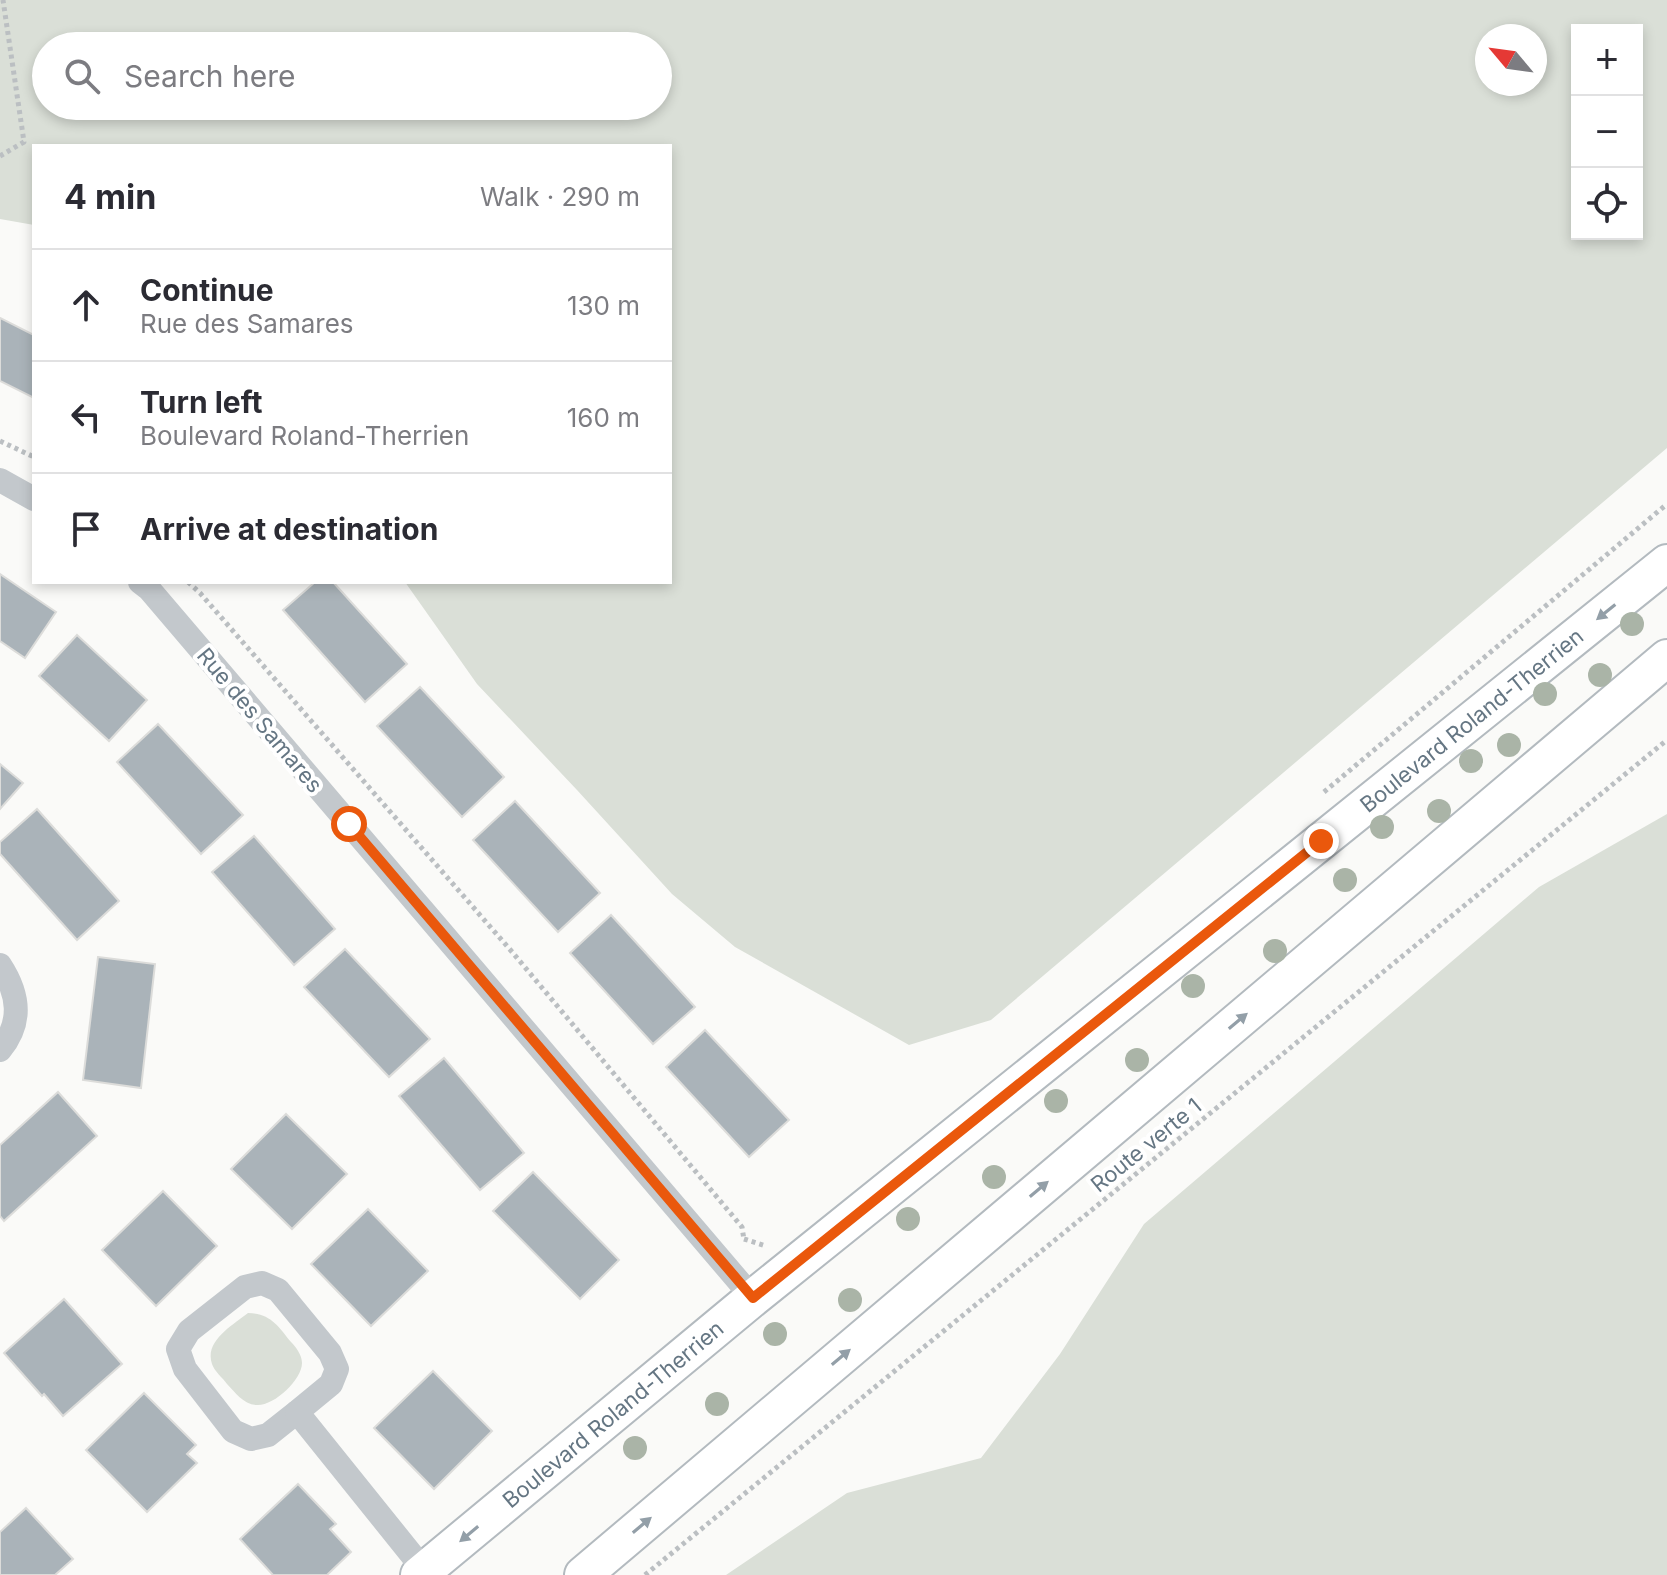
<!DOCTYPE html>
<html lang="en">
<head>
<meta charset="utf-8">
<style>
	:root { --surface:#fff; --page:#f7f7f7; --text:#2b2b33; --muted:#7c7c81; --line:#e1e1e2 }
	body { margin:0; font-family:Inter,sans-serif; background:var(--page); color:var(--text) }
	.controls { position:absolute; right:24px; top:24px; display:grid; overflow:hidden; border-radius:0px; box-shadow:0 4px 12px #0003 }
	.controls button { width:72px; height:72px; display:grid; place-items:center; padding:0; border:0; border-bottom:2px solid var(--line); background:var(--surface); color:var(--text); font:40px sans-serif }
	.compass { position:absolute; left:1475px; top:24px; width:72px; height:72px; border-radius:50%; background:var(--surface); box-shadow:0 4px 12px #0003; rotate:299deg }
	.stop { position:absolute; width:24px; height:24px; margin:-18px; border:6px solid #ea580c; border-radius:50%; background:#fff }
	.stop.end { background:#ea580c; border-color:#fff; box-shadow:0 2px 8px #0008 }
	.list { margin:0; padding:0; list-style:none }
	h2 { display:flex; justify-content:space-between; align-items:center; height:104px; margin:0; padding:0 32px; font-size:34px }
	h2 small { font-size:26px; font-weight:400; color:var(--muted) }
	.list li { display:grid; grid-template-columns:52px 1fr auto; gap:24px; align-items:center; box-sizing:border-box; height:112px; padding:0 32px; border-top:2px solid var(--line) }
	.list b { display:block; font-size:30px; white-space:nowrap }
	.list p { margin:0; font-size:26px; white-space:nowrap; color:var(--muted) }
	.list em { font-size:26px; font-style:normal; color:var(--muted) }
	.icon { flex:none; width:44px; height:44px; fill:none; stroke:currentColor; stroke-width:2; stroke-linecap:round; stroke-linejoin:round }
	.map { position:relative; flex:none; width:1667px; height:1575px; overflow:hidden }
	.search { position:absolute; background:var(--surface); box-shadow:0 4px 12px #0003; left:32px; top:32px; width:640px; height:88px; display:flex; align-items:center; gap:20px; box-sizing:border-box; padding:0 28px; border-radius:44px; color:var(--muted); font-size:30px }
	.panel { position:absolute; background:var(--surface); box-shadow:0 4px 12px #0003; left:32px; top:144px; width:640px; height:440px; border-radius:0px }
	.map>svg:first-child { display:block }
</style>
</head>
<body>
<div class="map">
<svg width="1667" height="1575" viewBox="0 0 1667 1575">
	<rect width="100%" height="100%" fill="#fafaf8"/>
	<!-- green -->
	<g fill="#dadfd7" fill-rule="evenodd">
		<path d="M0,0H1667V448L991,1020L909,1045L735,947L672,894L577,790L477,684L405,582H670V146H34V225L0,219ZM1577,30H1637V234H1577ZM1535,36V84H1487V36ZM658,46V106H46V46Z"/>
		<path d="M1667,814V1575H726L847,1493L981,1458L1060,1354L1144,1224L1539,887Z"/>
		<path d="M248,1313C271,1314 277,1325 291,1342C296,1347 302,1355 302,1363C302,1380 273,1407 256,1405C243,1404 235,1392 227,1384C223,1378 214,1371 212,1364C204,1341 233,1325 248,1313Z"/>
	</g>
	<!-- building -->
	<g fill="#aab3b9" stroke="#dcdcda" stroke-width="2">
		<path d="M0,318L34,335V398L0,381Z"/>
		<path d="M0,574L56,612L25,658L0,641Z"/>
		<path d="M315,582H333L407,664L365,702L283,610Z"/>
		<path d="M77,635L147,700L109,741L39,676Z"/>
		<path d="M420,687L504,777L462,817L377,726Z"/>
		<path d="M158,724L243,815L201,854L117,762Z"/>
		<path d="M0,764L23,783L0,809Z"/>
		<path d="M515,801L600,893L558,932L473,840Z"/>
		<path d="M37,809L119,901L77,940L0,854V842Z"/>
		<path d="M254,836L335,929L294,965L212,872Z"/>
		<path d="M611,915L695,1007L653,1044L570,953Z"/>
		<path d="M345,949L430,1039L389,1077L304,987Z"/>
		<path d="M98,957L155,964L141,1088L83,1080Z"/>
		<path d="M705,1030L789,1120L749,1157L666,1067Z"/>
		<path d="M444,1058L524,1153L480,1190L399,1096Z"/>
		<path d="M58,1092L97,1136L4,1221L0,1216V1145Z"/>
		<path d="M286,1114L347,1174L292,1229L231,1169Z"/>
		<path d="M533,1172L619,1260L580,1299L493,1211Z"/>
		<path d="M163,1191L217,1246L156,1306L102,1250Z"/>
		<path d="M368,1209L428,1271L371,1326L311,1264Z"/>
		<path d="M64,1299L122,1364L63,1416L44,1394L42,1396L4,1353Z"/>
		<path d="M433,1371L492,1431L434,1489L374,1428Z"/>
		<path d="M144,1393L196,1445L187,1454L197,1463L147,1512L86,1450Z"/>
		<path d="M298,1484L336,1524L330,1529L351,1552L327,1575H273L240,1539Z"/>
		<path d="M26,1508L73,1559L55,1575H0V1532Z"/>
	</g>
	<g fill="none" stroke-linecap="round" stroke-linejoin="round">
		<!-- secondary casing -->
		<g stroke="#b3babf" stroke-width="40">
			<g id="secondary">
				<path id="s1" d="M419,1575L753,1298L1667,563"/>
				<path d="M583,1575L1667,658"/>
			</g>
		</g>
		<!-- path -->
		<g stroke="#bbbfc2" stroke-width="5" stroke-dasharray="4 4" stroke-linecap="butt">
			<path d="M0,156L24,142L3,0"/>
			<path d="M0,441L34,457"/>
			<path d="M188,582L200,593L513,953L742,1227L744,1240"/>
			<path d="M1324,792L1667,504"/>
			<path d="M744,1239L766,1246"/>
			<path d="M645,1575L1667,740"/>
		</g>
		<!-- street -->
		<g stroke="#c3c8cc" stroke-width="24">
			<path d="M0,480L34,499"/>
			<path d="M140,582L149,589L753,1298"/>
			<path d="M0,965C19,994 23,1022 0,1050"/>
			<path d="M262,1283L278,1290L330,1353L337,1369L331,1384L297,1412L268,1435L251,1439L233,1431L185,1369L178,1349L189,1331L245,1287Z"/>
			<path d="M297,1412L428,1575"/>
		</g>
		<!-- secondary -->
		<use href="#secondary" stroke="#fff" stroke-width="36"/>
	</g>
	<!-- trees -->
	<g fill="#aab4a7">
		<circle cx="1632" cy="624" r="12"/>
		<circle cx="1600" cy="675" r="12"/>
		<circle cx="1545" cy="694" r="12"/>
		<circle cx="1509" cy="745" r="12"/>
		<circle cx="1471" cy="761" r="12"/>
		<circle cx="1439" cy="811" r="12"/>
		<circle cx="1382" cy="827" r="12"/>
		<circle cx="1345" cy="880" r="12"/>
		<circle cx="1275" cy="951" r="12"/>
		<circle cx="1193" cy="986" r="12"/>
		<circle cx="1137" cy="1060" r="12"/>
		<circle cx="1056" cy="1101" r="12"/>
		<circle cx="994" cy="1177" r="12"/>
		<circle cx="908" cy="1219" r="12"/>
		<circle cx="850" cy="1300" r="12"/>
		<circle cx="775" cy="1334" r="12"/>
		<circle cx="717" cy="1404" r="12"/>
		<circle cx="635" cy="1448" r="12"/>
	</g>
	<!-- one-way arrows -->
	<defs><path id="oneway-solid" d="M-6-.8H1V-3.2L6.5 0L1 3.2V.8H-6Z" transform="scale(2)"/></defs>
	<g fill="#939fa8">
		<use href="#oneway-solid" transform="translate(1606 612) rotate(141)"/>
		<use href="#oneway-solid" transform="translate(1238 1021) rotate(-40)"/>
		<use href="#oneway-solid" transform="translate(1039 1189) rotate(-40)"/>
		<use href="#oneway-solid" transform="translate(841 1357) rotate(-40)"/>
		<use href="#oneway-solid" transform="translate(642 1525) rotate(-40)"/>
		<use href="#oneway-solid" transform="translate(469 1534) rotate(140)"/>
	</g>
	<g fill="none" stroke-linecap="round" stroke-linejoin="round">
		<!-- route -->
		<path stroke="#ea580c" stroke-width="10" d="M349,824L753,1298L1321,841"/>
	</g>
	<g text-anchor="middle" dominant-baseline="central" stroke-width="8" stroke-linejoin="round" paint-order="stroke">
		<!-- street labels -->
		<g font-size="22" fill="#657683" stroke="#fff">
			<text transform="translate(260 720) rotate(50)">Rue des Samares</text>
			<text stroke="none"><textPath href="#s1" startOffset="1356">Boulevard Roland-Therrien</textPath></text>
			<text transform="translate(1146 1145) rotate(-39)">Route verte 1</text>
			<text stroke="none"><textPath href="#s1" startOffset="252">Boulevard Roland-Therrien</textPath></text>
		</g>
	</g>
</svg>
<div class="controls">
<button>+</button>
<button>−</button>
<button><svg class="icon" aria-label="locate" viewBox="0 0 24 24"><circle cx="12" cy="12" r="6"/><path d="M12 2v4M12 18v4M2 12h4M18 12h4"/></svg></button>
</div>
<svg class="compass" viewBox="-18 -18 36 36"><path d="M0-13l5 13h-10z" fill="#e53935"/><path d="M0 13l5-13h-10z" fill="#7c7c81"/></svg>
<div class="stop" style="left:349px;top:824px"></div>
<div class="stop end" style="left:1321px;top:841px"></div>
<div class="search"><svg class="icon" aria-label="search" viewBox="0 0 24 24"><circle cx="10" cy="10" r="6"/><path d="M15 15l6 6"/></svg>Search here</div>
<section class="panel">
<h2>4 min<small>Walk · 290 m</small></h2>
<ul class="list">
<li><svg class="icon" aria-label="ahead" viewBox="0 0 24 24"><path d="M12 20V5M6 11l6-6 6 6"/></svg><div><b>Continue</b><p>Rue des Samares</p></div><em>130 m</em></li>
<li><svg class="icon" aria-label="left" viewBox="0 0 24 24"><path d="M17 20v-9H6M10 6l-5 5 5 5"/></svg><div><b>Turn left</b><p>Boulevard Roland-Therrien</p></div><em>160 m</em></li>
<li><svg class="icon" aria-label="arrive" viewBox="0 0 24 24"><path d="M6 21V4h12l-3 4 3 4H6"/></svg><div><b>Arrive at destination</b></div></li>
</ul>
</section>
</div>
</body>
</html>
